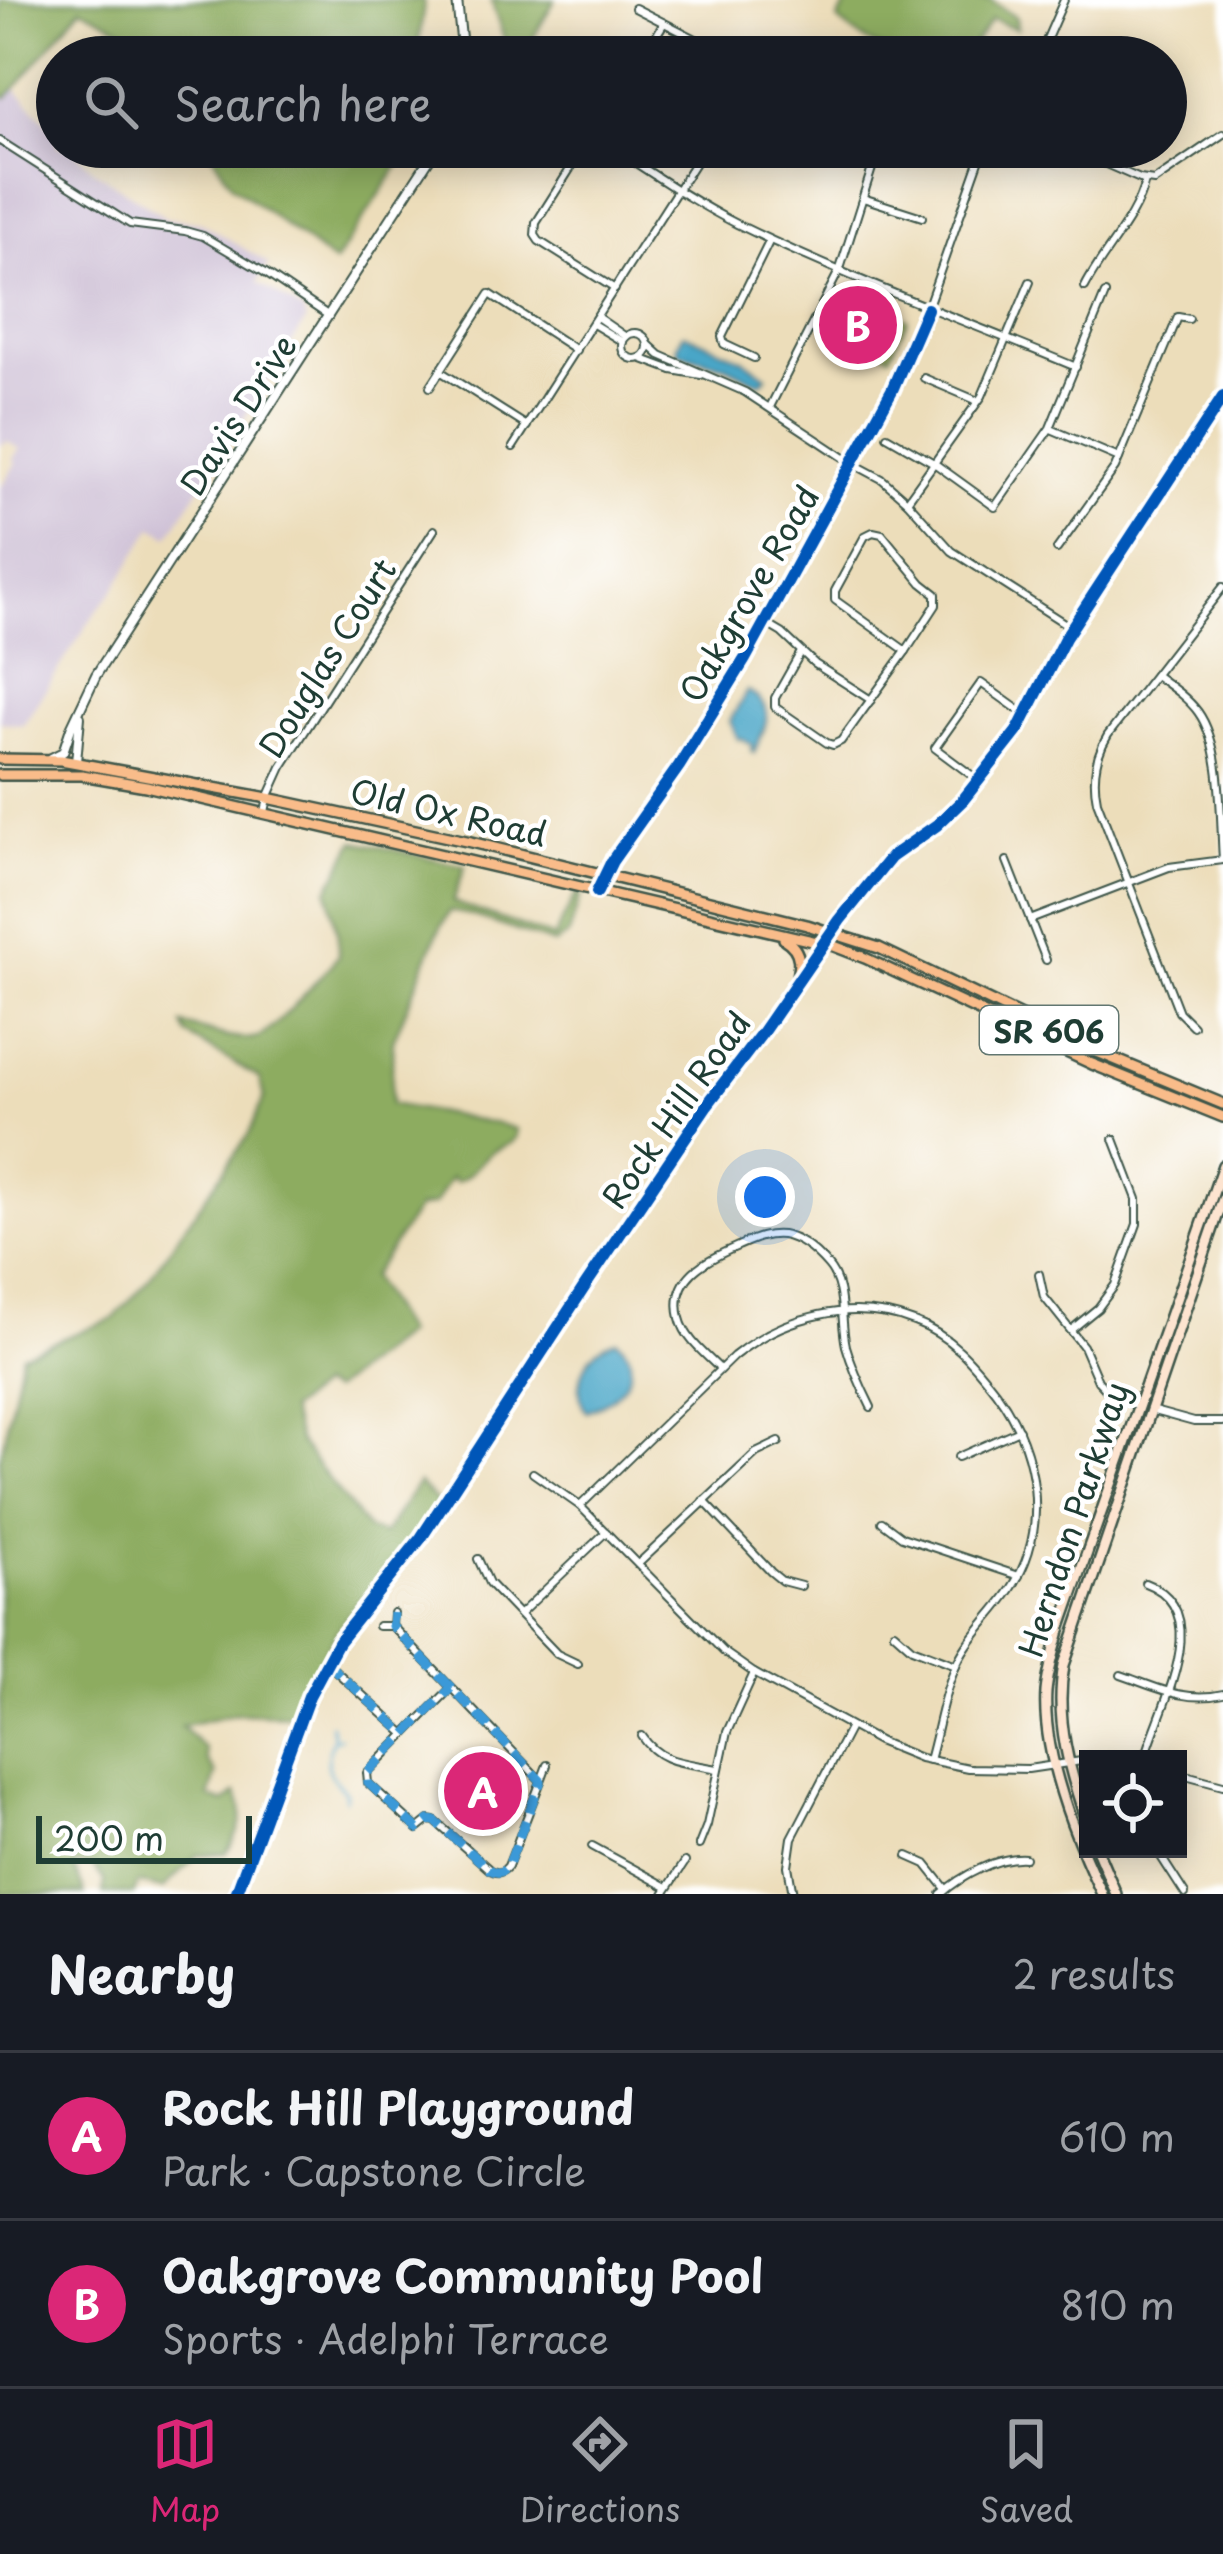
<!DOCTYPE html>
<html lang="en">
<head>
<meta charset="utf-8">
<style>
	:root { --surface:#171b24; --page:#242831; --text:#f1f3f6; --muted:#9ea1a6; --line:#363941; --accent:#db2777 }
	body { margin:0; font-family:"Playpen Sans",sans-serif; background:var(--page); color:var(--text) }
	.controls { position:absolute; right:36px; bottom:36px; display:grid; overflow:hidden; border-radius:0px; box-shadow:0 6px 30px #0003 }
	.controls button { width:108px; height:108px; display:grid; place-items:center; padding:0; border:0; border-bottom:3px solid var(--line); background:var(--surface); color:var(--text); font:60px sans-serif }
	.scale { position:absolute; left:36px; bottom:30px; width:216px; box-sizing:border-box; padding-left:12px; border:6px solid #1f3d34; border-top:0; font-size:33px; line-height:42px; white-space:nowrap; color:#1f3d34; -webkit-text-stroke:9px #fff; paint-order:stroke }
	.you { position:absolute; left:765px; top:1197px; width:42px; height:42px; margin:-30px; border:9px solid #fff; border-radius:50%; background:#1a73e8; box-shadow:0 0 0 18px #1a73e833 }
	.badge { display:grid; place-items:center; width:78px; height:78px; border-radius:50%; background:var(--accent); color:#fff; font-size:39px; font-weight:700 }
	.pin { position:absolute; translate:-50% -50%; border:6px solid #fff; box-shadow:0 3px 12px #0006 }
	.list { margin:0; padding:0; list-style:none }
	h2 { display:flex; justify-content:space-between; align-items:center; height:156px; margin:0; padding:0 48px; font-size:51px }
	h2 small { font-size:39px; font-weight:400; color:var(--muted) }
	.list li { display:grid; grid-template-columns:78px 1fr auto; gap:36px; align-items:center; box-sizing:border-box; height:168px; padding:0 48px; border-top:3px solid var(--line) }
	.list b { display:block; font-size:45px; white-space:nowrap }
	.list p { margin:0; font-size:39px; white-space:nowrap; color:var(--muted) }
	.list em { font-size:39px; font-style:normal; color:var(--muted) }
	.icon { flex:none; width:66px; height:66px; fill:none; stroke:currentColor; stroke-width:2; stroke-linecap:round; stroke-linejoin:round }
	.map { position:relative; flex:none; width:1223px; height:1894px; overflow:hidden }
	.search { position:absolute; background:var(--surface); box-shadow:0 6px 30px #0003; left:36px; right:36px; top:36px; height:132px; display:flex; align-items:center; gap:30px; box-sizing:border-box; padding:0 42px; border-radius:66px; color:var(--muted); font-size:45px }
	.sheet { height:492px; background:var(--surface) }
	nav { display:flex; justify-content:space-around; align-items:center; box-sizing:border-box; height:168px; border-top:3px solid var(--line); background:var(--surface); font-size:33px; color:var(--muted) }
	nav a { display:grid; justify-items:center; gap:6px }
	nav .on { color:var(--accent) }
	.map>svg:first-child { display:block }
</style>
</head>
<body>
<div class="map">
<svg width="1223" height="1894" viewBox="0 0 1223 1894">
	<rect width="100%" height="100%" fill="#fff"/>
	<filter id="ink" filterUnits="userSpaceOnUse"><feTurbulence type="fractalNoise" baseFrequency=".00833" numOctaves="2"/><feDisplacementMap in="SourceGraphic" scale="24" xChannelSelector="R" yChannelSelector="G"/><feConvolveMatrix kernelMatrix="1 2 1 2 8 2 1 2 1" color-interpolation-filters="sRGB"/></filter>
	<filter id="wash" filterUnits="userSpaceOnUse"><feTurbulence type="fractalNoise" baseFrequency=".004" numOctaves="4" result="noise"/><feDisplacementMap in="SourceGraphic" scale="48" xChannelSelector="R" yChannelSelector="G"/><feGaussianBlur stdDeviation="2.7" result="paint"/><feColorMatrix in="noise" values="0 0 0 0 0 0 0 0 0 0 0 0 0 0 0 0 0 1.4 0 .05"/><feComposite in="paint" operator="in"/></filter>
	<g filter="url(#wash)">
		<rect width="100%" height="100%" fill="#ecddba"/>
		<!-- industrial -->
		<path fill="#ccbed4" d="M11,84L57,133V147H71L91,168L166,218L201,222L269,264L257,282L303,311L306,321L169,536L153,527L114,590L97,610L23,725L0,722V488L16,463L13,459L21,449L6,441L2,446L0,444V95Z"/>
		<!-- green -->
		<path fill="#b2c86c" stroke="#688250" stroke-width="3" d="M890,311L907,319L890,355L873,346L874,342L865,338L876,315L885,320Z"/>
		<!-- forest -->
		<g fill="#8dac60" stroke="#56744a" stroke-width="3">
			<path d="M0,0H424V3L417,57H161L142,48L126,31L81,8L8,97H0Z"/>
			<path d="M491,0H555L522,57H510Z"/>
			<path d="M849,0H990L1016,17L1017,29L992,19L965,57C908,57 884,60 838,20Z"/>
			<path d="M208,147H411L334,263L232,185Z"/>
			<path d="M355,841L465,866L453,902L554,938L576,894H581L569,934L554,944L471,915L450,911L437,934L393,1041L391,1104L499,1124L516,1129V1138C508,1147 498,1147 489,1154C476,1165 471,1177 455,1182L451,1177L434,1205L418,1208L371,1277L405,1334L332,1391L320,1386L289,1410L299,1442L368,1530L384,1534L418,1483L441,1505C410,1549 368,1584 338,1630C321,1656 310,1687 296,1715L237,1713L181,1726L205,1749L207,1761L216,1774L209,1797L224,1803L236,1793C248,1815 239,1834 226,1853L197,1855L163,1889L138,1883L134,1894H103L104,1880L93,1865H73L85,1894H0V1459L22,1354L113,1319L145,1284L249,1134L264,1098L259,1078L187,1035L183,1025C205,1029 236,1044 258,1037C274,1032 324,972 338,956V937L328,890Z"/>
		</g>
		<!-- water -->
		<g fill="#48a6c7" stroke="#34727e" stroke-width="3">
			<path d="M684,333L745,360L767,376L761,383L726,366L679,353L677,346Z"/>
			<path d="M747,691C780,709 763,728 754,753L751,751L752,745L742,738L738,739L730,721Z"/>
			<path d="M617,1340C650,1368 616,1402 586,1411C570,1386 587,1346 617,1340Z"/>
		</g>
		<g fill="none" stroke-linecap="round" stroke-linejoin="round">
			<!-- stream -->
			<path stroke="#48a6c7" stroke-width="3" d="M330,1724L334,1739L340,1737L332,1740C323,1769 326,1770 346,1793L345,1799"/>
		</g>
	</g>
	<g filter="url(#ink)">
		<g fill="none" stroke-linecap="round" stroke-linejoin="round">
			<!-- minor casing -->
			<g stroke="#3e5548" stroke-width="10">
				<g id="minor">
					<path d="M635,8L731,57"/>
					<path d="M643,57L664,23"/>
					<path d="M788,57L789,56"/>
					<path d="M1039,57L1064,0"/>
					<path d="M0,141L130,224L185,231L203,236L264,272L329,316"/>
					<path d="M584,147L536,223L535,235L539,241L615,289"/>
					<path d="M611,147C652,173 693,202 737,224C847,278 963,320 1076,367"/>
					<path d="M1067,147L1140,179L1154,181L1223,134"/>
					<path d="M863,198L922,217"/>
					<path d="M1085,287C1103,251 1136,220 1145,181"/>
					<path d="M597,317L626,337"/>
					<path d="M593,324L623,342"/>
					<circle cx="635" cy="346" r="13"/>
					<path d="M648,344L660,355L745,392L852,463L882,479L907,501L952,551L1072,628"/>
					<path d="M640,358L672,370L701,375"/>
					<path d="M754,358L724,344L722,337L770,240"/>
					<path d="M440,371L527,426"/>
					<path d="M924,378L978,401"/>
					<path d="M430,387L490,294L576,350"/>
					<path d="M770,407L840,269L874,162"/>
					<path d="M1051,429L1119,458"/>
					<path d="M887,436L934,463L995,507L1050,428L1105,294"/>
					<path d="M513,447L705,147"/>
					<path d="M907,501L982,396L1030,282"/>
					<path d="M873,532L882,534L922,583L936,594V605L906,651L835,600V591L865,536Z"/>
					<path d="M1057,549L1115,468L1178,317L1189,319"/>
					<path d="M765,623L782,633L815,664L871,700"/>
					<path d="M801,652L775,698V707L827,743L833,745L841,741L906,651"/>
					<path d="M978,780L935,748L981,683L1027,716"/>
					<path d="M265,812L268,798L282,767L434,530"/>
					<path d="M1007,861L1046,960"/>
					<path d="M597,892L612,861L679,766L745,659L892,390L924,317L984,147"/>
					<path d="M1030,920L1169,867L1223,860C1220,817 1223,747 1198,712C1187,697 1170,686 1155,675"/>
					<path d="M832,932L879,870L904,847L950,813L1010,741L1032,707L1065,638L1223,397"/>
					<path d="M1193,1026L1179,1012L1097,801C1092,777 1095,756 1108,735L1223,587"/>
					<path d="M1039,1274L1044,1297L1083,1346L1098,1381L1112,1396L1138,1406"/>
					<path d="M1071,1330L1098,1308L1115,1285L1137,1224V1199L1114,1139"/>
					<path d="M720,1369C705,1354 685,1339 680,1318C670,1277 706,1260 738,1246C752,1240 766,1233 782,1235C800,1238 816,1252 828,1266C846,1287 840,1320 846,1346C852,1367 861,1387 871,1407"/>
					<path d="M1150,1410L1194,1422H1223"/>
					<path d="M958,1457L1019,1430"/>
					<path d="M533,1473L580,1506L724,1652L754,1673L878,1741L920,1758L968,1768L1028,1769L1088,1760"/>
					<path d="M704,1501L771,1572L782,1581L801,1586"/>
					<path d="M580,1506L734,1356C784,1316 852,1298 914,1322C950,1335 973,1362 996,1392C1038,1449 1051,1528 1011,1589C994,1615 970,1635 957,1663C943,1693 938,1729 929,1760"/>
					<path d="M882,1522L902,1537L1019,1576"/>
					<path d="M478,1559L489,1583L557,1654L578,1664"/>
					<path d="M638,1564L756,1453L779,1442"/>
					<path d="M393,1613L392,1626L541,1781L508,1866C502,1873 498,1874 490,1870L435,1821L429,1820L418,1829L368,1783L367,1773L372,1768L451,1688"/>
					<path d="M520,1614L606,1532"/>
					<path d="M378,1626H392"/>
					<path d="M894,1632L912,1648L956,1665"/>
					<path d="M327,1663L404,1733"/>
					<path d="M1121,1675C1156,1687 1185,1703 1223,1694"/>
					<path d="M642,1736C661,1765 687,1762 717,1769"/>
					<path d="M1091,1759H1123"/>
					<path d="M1145,1759C1157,1711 1219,1610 1145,1583"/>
					<path d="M1178,1773L1223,1785"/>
					<path d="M541,1781L547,1765"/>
					<path d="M699,1845L707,1825L727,1732L754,1673"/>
					<path d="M592,1846L667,1887"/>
					<path d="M1156,1849L1185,1894"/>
					<path d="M908,1856L926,1864L946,1889"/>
					<path d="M664,1894L685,1862"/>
					<path d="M793,1894L788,1866L792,1838L850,1727"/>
					<path d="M941,1894C961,1876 998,1856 1025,1858"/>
				</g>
			</g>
			<!-- tertiary casing -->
			<g stroke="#3e5548" stroke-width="12">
				<g id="tertiary">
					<path d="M457,0L463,57"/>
					<path d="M51,758L63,752L71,728L96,675L437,147"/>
					<path d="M76,762L80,717"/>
					<path d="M236,1894L309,1696L338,1642L421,1538L585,1286L707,1105L762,1033L825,941"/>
				</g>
			</g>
			<!-- secondary casing -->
			<g stroke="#3e5548" stroke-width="14">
				<g id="secondary">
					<path d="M1088,1826C1070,1773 1054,1720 1064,1665L1223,1199"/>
					<path d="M1097,1849L1116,1894"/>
					<path d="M1102,1894C1075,1837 1042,1756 1046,1692C1048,1670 1055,1649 1061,1627L1223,1165"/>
				</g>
			</g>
			<!-- primary casing -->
			<g stroke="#3e5548" stroke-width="14">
				<g id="primary">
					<path d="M0,759L61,760L268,798L471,842L807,925L879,948L1083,1046L1223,1104"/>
					<path d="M0,775H82L146,786L834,946L865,958L1092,1064L1223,1117"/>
					<path d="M784,939C804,951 800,968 794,987"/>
				</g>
			</g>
			<!-- minor -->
			<use href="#minor" stroke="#fff" stroke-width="6"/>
			<!-- tertiary -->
			<use href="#tertiary" stroke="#fff" stroke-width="8"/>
			<!-- secondary -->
			<use href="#secondary" stroke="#fde4d0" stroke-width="9"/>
			<!-- primary -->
			<use href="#primary" stroke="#f9bc8a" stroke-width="9"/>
			<!-- quiet -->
			<g stroke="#3a99d8" stroke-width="9" stroke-dasharray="18 9" stroke-linecap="butt">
				<path d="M393,1613L392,1626L541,1781L508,1866C502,1873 498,1874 490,1870L435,1821L429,1820L418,1829L368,1783L367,1773L372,1768L451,1688"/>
				<path d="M326,1662L404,1733"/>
			</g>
			<!-- cycleway casing -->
			<g stroke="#fff" stroke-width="20">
				<g id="cycleway">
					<path d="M597,892L612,861L679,766L745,659L892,390L927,309"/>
					<path d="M236,1894L309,1696L338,1642L421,1538L585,1286L707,1105L762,1033L840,920L891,857L937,825L963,800L1018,730L1065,638L1223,397"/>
				</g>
			</g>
			<!-- cycleway -->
			<use href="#cycleway" stroke="#0057b8" stroke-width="12"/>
		</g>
	</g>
	<g text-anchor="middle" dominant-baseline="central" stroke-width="9" stroke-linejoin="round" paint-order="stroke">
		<!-- shield labels -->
		<rect fill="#fff" stroke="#627771" stroke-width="3" x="980" y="1006" width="138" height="48" rx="9"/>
		<g font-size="30" font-weight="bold" fill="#1f3d34">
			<text x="1049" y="1030">SR 606</text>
		</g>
		<!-- street labels -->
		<g font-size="33" fill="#1f3d34" stroke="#fff">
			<text transform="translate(237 414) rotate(-57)">Davis Drive</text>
			<text transform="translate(748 593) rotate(-60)">Oakgrove Road</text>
			<text transform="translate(326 657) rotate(-58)">Douglas Court</text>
			<text transform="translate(449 811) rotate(13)">Old Ox Road</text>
			<text transform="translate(675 1109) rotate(-55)">Rock Hill Road</text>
			<text transform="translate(1072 1519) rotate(-72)">Herndon Parkway</text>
		</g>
	</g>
</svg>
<div class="controls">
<button><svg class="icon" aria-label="locate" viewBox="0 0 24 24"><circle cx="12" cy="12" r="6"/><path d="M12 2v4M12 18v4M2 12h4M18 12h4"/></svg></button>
</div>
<div class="scale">200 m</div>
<div class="you"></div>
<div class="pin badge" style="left:483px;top:1791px">A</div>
<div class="pin badge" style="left:858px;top:325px">B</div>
<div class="search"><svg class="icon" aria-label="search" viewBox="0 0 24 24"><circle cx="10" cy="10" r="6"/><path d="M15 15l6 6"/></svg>Search here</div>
</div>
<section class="sheet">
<h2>Nearby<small>2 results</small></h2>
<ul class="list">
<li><span class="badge">A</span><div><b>Rock Hill Playground</b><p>Park · Capstone Circle</p></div><em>610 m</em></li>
<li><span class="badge">B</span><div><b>Oakgrove Community Pool</b><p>Sports · Adelphi Terrace</p></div><em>810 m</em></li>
</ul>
</section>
<nav>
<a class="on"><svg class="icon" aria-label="map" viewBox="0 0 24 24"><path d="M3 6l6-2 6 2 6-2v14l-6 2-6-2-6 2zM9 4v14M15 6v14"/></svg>Map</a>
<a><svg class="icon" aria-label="directions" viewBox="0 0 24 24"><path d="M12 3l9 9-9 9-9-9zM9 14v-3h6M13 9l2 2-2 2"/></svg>Directions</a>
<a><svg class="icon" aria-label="saved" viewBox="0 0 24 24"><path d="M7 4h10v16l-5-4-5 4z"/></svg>Saved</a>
</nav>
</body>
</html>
